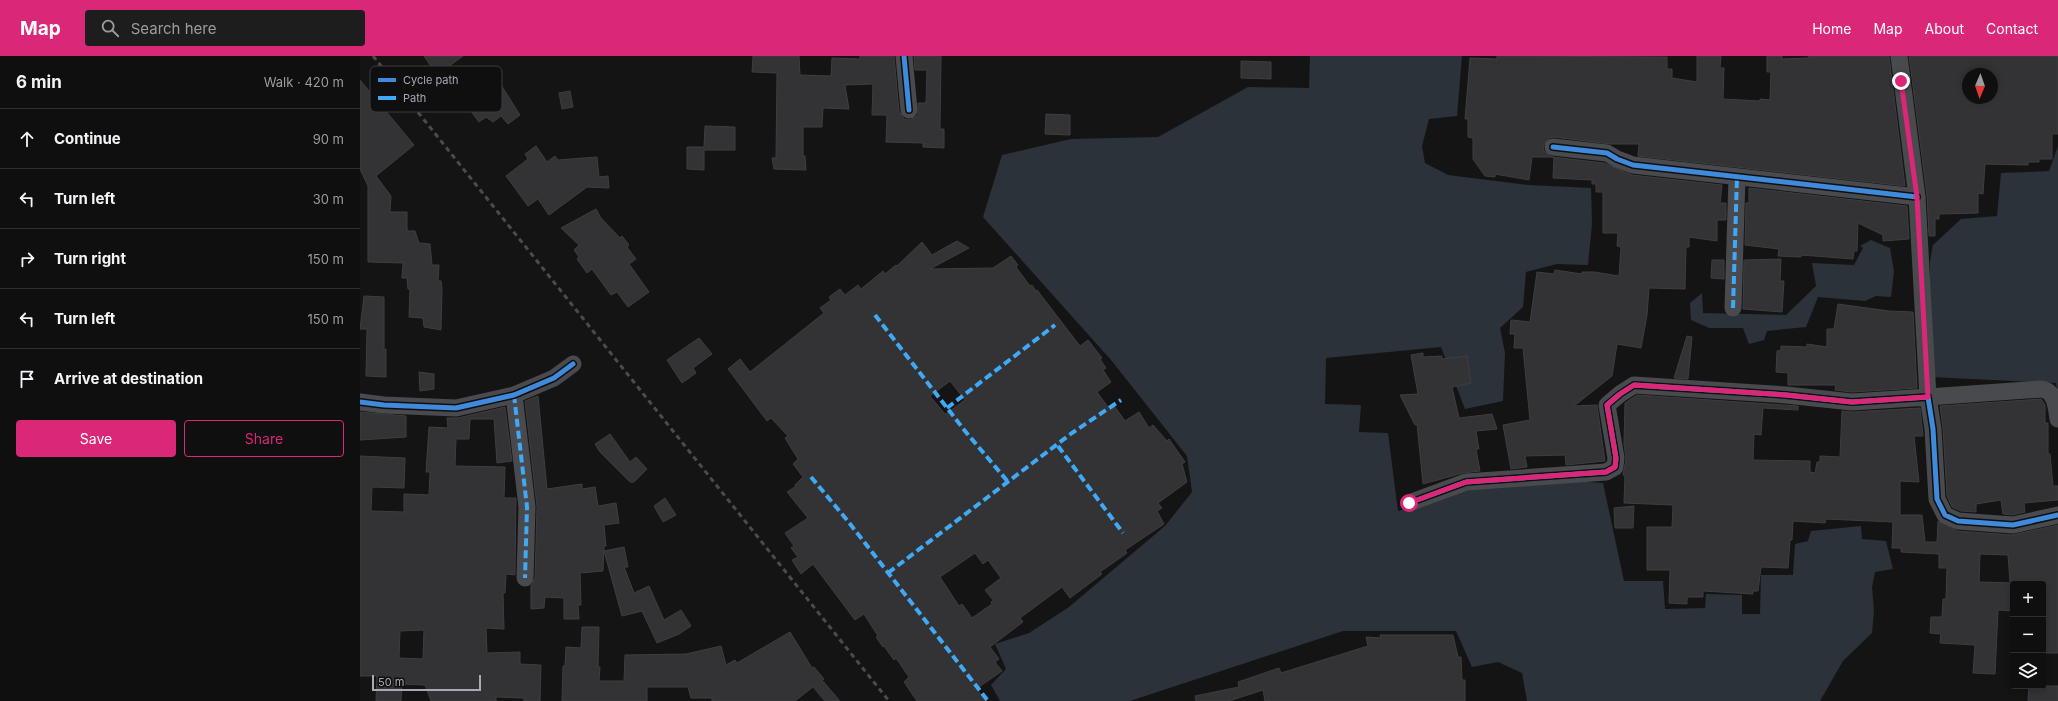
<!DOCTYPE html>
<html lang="en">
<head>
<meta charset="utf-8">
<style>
	:root { --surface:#0f0f10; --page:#1d1d1e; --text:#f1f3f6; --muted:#9b9c9f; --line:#2f2f30; --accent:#db2777 }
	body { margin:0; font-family:Inter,sans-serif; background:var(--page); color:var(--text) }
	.controls { position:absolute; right:12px; bottom:12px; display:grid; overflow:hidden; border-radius:4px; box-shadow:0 2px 6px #0003 }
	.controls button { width:36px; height:36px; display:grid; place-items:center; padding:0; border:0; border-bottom:1px solid var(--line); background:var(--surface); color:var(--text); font:20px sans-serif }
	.compass { position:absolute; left:1602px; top:12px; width:36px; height:36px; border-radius:50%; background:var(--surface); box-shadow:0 2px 6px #0003; rotate:182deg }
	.scale { position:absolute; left:12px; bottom:10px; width:109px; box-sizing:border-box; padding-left:4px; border:2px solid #a7a9b5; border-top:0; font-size:11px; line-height:14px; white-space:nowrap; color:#a7a9b5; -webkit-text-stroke:3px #0f0f10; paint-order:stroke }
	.stop { position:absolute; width:12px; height:12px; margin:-9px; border:3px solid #db2777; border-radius:50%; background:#fff }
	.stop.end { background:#db2777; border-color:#fff; box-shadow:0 1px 4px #0008 }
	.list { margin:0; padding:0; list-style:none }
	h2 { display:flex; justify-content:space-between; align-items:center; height:52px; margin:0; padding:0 16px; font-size:17px }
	h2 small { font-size:13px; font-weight:400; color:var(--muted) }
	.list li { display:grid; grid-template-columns:26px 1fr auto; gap:12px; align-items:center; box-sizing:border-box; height:60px; padding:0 16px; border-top:1px solid var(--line) }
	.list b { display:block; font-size:15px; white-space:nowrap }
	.list em { font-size:13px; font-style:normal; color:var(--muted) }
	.actions { display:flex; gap:8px; padding:12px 16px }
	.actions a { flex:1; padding:9px 0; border:1px solid var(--accent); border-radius:4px; text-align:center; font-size:14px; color:var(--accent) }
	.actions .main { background:var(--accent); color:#fff }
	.icon { flex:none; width:22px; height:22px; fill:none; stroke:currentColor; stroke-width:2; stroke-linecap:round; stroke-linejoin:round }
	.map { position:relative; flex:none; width:1698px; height:645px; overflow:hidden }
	header { display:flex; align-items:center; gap:24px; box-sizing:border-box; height:56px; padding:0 20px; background:var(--accent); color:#fff }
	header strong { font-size:19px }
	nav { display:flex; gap:22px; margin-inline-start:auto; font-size:14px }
	.search { width:280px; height:36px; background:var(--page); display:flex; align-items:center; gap:10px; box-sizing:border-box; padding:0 14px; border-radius:4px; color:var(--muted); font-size:15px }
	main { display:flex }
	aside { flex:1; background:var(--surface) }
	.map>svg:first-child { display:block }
</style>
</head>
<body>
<header>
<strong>Map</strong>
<div class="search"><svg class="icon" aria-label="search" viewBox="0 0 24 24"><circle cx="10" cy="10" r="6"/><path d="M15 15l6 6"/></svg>Search here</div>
<nav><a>Home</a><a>Map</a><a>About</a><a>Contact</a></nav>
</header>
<main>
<aside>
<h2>6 min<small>Walk · 420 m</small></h2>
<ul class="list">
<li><svg class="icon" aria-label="ahead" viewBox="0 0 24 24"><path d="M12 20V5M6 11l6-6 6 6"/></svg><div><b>Continue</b></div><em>90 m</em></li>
<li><svg class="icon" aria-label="left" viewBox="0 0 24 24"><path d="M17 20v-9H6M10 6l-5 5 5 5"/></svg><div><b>Turn left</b></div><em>30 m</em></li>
<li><svg class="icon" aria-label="right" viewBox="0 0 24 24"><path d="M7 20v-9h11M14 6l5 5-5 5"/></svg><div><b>Turn right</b></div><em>150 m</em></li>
<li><svg class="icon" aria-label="left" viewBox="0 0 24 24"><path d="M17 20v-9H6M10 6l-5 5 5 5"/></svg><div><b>Turn left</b></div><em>150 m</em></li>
<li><svg class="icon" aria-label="arrive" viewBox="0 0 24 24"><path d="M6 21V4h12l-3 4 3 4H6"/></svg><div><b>Arrive at destination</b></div></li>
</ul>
<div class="actions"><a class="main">Save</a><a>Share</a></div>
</aside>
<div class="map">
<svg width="1698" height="645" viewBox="0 0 1698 645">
	<rect width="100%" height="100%" fill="#141415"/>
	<!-- water -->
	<g fill="#2c3239">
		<path d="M950,0H1102L1097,60L1069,63L1062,90L1065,107L1088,119L1169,129L1231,132L1232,168L1228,209L1197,208L1166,216L1163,251L1140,272L1145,297L1143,345L1105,353L1081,291L966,302L965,348L1001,349L999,376L1028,377L1038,455L1125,429L1199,424L1243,427L1264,525H1303L1305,553L1345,552L1346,538L1382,539V558H1400L1401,519H1433L1435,488L1448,485L1451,475L1501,470L1502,483L1526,485L1533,513L1515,516L1512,531L1514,555L1512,577L1483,605L1460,645H1167L1162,617L1138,606L1112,611L1096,575H983L770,645H640L631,629L646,613L635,588L669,577L709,551L805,470L832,436L827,400L751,304L623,161L642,99L711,83L798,81L888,31L949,32Z"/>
		<path d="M1698,90V341L1696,327L1570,321V205L1573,189L1601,163L1637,160L1641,117L1689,115Z"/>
		<path d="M1511,184L1530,192L1534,215L1531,241L1516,240L1505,245L1458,241L1446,271L1407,275L1404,284L1389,288L1383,272H1349L1331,264L1330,247L1342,237L1343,257L1426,259L1456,230L1452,207L1494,209L1503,192L1500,190Z"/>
	</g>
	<!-- building -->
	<g fill="#333336" stroke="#3d3e41" fill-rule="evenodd">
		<path d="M64,0H103L77,19Z"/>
		<path d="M393,0H439L440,19L471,20L472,2L500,3V0H534L539,55L544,63L550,64L558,59V47H566L567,14H555L554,0H581L580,73H584V92L563,91V87L526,86L527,59H512L513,28L485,29L489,53L463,52L462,71H443V100H445L446,114L414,113L412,102H416L417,17L392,16Z"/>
		<path d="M1137,0L1307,1V13H1312V22L1337,26V0H1361L1360,12H1364L1363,43L1400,45V43L1410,44L1411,16H1407V0H1422V3L1449,2L1448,0H1529L1545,130L1278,100L1279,88H1250L1194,81L1189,82L1183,90L1184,95L1192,101L1244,107L1272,119L1362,129L1360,147H1366V164H1357V185L1329,181V191H1326L1325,233L1289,232L1287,259L1281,292L1257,288L1252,320L1214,350L1237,349L1245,405L1206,409L1205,399L1165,400L1167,411L1151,413L1143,369L1170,364L1163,292H1154L1155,278H1150L1151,264L1170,266L1177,216L1194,218L1195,214L1222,218V216H1234L1259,220L1261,191L1257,190L1258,177H1243V136H1236V128H1232V124L1193,122L1194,101H1172L1169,124L1135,118V121L1125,120L1113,103V82L1108,81V63H1105L1110,2L1137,3Z"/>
		<path d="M1549,0H1698V78H1692V103H1679V106H1668V109L1625,108L1623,138L1618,137V157L1579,158V163H1575V180H1569L1567,140ZM1608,18H1632V42H1608Z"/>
		<path d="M881,5L911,6V23L881,22Z"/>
		<path d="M131,13L160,59L148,68L141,60L133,66L126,61L119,66L99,39Z"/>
		<path d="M0,24L54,89L16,120L31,140L30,156H47V175H55L59,187L70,188L72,209H79L78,225H81L82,232L81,274L64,271L63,262L49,261L50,233H48L47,222H42L43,207L8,206V130L0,113Z"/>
		<path d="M210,35L213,51L202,53L199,37Z"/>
		<path d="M686,58L710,59V79L685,78Z"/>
		<path d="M345,70L375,71V94H344V114L327,113V91H344Z"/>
		<path d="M176,90L187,106L195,100L198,104L237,101L239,121L248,120L249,132L227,131L189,159L178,143L168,150L146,120L168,103L165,98Z"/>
		<path d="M1389,132L1547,150L1549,183L1523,185V179L1498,167L1497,195H1494L1493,203L1441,199V201L1418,200L1419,193L1385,189L1386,147H1389Z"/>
		<path d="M236,153L241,162L260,182L262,180L269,189L267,191L276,203L269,208L289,236L268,251L257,236L251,239L232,213L227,217L217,203L219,201L214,194L219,189L201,172Z"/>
		<path d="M597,185L609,192L570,213L633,212L651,200L658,209L656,211L670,230L672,229L676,235L677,234L720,290L728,284L742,302L740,303L746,312L743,314L751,326L737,336L750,354L755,351L765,365L779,356L789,372L793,369L807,385L809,383L825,406L822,408L827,426L798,447L802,452L797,455L804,468L765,494L767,497L740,516L742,518L710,542L702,531L660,562L663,566L630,591L639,603L635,606L642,615L616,633L627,645H557L544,626L549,621L536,602L534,604L524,590L523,591L516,581L518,580L504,558L495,564L453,508L441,518L432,504L438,501L431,492L434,490L425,477L448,462L427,436L436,430L435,429L443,421L433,408L438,403L425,382L428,380L411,362L407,365L368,313L380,303L390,316L464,257L460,252L471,244L469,241L480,233L485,239L498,229L501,233L523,215L525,218L536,209L537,210L562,186L572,199ZM590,325L605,344L587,357L585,358L570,340ZM615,497L623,508L628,504L641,522L625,534L633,544L631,546L632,548L612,562L602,548L599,550L580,521Z"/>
		<path d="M1421,203L1420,225H1424L1422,256L1383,253L1384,204Z"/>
		<path d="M1352,204H1364V223L1351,222Z"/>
		<path d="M4,240L24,241V293H26V321L6,320L7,273H0Z"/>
		<path d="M1478,248L1529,255L1553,256L1557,332L1492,336L1475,334L1476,329H1428V317L1416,316L1417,295L1421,294V290L1447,291V288L1467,291V273H1474Z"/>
		<path d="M1327,280L1332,281L1328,323L1314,322Z"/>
		<path d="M339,282L352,298L333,312L336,317L322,327L307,304Z"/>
		<path d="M1063,297V301L1082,300V303L1107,300L1111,327L1092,331L1099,362L1132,358L1137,373L1116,375L1119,393H1116L1120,415L1103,417L1063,428L1057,368L1055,369L1040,339L1058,338L1051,299Z"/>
		<path d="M59,316L74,318V333L60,335Z"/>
		<path d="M1277,339L1438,350V354L1403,352L1401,379L1394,378L1393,404L1450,405V416L1455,417L1457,406H1460V400L1480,401L1482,355L1493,356L1560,352L1563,380H1554L1559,426L1540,425V459H1562L1565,486H1577L1578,465L1597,475L1652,479L1698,469V597H1683V525L1650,526L1648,499L1620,498L1619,526L1653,527V555L1638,554L1635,618L1613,617L1615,589L1580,587L1581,578L1570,577L1571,561H1582L1583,543H1586L1587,512H1579V498L1541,496V492H1532L1533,466L1466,463L1465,467L1433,465L1432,484H1430L1428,512L1401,511L1398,535H1393V538L1343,535V541H1327V548L1309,547L1310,514H1287V471H1312L1313,449L1264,447L1265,419H1263L1266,403L1264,388L1265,347Z"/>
		<path d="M178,340L187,433L222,428V433L235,431L238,450L256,447L259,467L244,469L246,490H244L243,515L220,517L221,549H218L219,563H204V542L185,541L184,552L171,553V530L175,522L177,451L165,345Z"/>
		<path d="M1681,343L1685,349V367H1688V398H1690L1693,430H1698V444L1664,447L1665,456L1652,459L1643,458L1641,444L1616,448V456L1601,455L1592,451L1587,440L1583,372L1580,350Z"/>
		<path d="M145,351L152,405L137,407L134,363H110L109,383H96L95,410L145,411L144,442H156L155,519L146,518L145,537H143L144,573L126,572L127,597L160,596V608L181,609L180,645H164V642L136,641V645H71L65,629L42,628L41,645H16L17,620H0V400L45,402L44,432L12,431L11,455L44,456V438L69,439L70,416H66L69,371L88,372L87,362H98ZM64,574L63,603L39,602L40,575Z"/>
		<path d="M0,356L46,360V381L0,384Z"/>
		<path d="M250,378L270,406L276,401L287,413L274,426H270L240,396L235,388Z"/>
		<path d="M305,442L316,459L303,466L294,450Z"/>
		<path d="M1274,450L1273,472H1255L1254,452Z"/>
		<path d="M264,491L268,511H264L274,537L289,530L304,564L321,554L331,570L319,578L297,587L282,555L262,560L244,495Z"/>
		<path d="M222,571H239L238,611H240L239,625H264L265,599L326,598L361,590L366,609L375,604L377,607L430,576L452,612L454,611L464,623L462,624L480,645H465L453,631L435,645H352V642H331L328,631H287V645H202L203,610H205L206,591L221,592Z"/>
		<path d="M1020,579H1093L1098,601H1101L1102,624H1105V645H905L903,634L869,645H836L835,640L879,631L878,626L919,612L921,617L1008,590L1006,581L1021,582Z"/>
		<path d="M1669,630H1698V645H1668Z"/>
	</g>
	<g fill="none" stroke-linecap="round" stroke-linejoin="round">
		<!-- minor -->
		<g stroke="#494a4d" stroke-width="17">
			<path d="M544,0L549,54"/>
			<path d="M1539,0L1557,141L1568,341L1682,333C1696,336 1696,351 1698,363"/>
			<path d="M1193,91L1247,97L1257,103L1273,109L1557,141"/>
			<path d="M1373,252L1377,121"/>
			<path d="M154,339L167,451L165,522"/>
			<path d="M0,346L24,349L96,352L154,339L194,322L213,308"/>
			<path d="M1049,447L1106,426L1246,416L1255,411L1256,402L1247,349L1260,338L1274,329L1426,339L1492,346L1568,341L1573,373L1577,443L1585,459L1598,465L1653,469L1698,459"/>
		</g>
		<!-- rail -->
		<path stroke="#4a4b4e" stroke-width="3" stroke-dasharray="5 4" stroke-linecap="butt" d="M13,0L529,645"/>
		<!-- quiet -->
		<g stroke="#3fa9f5" stroke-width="4" stroke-dasharray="8 4" stroke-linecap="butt">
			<path d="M1373,252L1377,121"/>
			<path d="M515,259L605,375L649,427"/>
			<path d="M154,339L167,451L165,522"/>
			<path d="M587,352L695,269"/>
			<path d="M698,390L763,477"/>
			<path d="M451,421L487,464L628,645"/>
			<path d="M528,517L712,377L761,344"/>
		</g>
		<!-- cycleway casing -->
		<g stroke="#0f0f10" stroke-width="8">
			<g id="cycleway">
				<path d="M544,0L549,54"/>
				<path d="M1193,91L1247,97L1257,103L1273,109L1557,141"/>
				<path d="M0,346L24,349L96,352L154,339L194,322L213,308"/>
				<path d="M1049,447L1106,426L1246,416L1255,411L1256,402L1247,349L1260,338L1274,329L1426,339L1492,346L1568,341L1573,373L1577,443L1585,459L1598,465L1653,469L1698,459"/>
			</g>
		</g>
		<!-- cycleway -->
		<use href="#cycleway" stroke="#408adc" stroke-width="5"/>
	</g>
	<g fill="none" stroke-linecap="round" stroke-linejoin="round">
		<!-- route -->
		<path stroke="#db2777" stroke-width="5" d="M1049,447L1106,426L1246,416L1255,411L1256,402L1247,349L1260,338L1274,329L1426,339L1492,346L1568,341L1557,141L1541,25"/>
	</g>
	<!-- legend -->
	<rect x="10" y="10" width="132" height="46" rx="6" fill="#0f0f10" stroke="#3d3d42" stroke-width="1"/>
	<rect x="18" y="22" width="18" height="4" fill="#408adc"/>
	<rect x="18" y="40" width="18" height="4" fill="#3fa9f5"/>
	<g font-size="11" fill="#a7a9b5">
		<text x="43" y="28">Cycle path</text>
		<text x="43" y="46">Path</text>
	</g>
</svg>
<div class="controls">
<button>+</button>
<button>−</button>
<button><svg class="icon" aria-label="layers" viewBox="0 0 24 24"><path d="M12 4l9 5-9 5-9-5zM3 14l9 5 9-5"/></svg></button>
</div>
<svg class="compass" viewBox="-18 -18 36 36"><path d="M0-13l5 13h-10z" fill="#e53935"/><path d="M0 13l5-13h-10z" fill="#9b9c9f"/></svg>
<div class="scale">50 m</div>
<div class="stop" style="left:1049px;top:447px"></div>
<div class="stop end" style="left:1541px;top:25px"></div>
</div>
</main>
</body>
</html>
